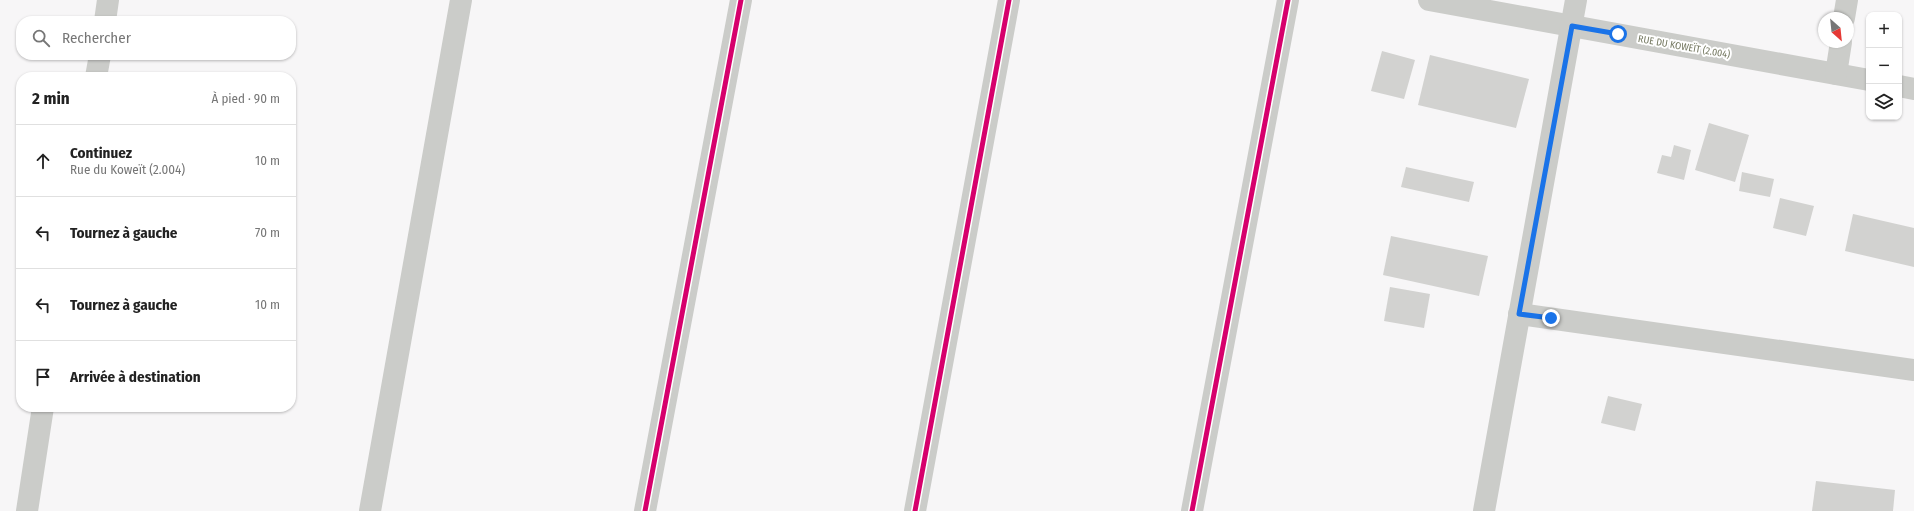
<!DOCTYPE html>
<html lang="fr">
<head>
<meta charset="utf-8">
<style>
	:root { --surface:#fff; --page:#f6f6f6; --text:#222; --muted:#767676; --line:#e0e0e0 }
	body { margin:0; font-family:"Fira Sans Condensed",sans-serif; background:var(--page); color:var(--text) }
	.controls { position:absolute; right:12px; top:12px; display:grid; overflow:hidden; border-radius:8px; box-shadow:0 1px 3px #0004 }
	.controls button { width:36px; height:36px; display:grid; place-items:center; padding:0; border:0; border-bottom:1px solid var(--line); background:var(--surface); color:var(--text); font:20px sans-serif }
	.compass { position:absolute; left:1818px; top:12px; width:36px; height:36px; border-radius:50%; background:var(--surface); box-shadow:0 1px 3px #0004; rotate:153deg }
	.stop { position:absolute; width:12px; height:12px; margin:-9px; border:3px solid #1a73e8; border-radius:50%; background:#fff }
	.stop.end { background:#1a73e8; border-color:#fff; box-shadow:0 1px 4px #0008 }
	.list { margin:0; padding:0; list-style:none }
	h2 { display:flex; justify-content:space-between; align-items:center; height:52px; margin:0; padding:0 16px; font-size:17px }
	h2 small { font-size:13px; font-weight:400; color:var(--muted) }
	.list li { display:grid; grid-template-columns:26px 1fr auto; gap:12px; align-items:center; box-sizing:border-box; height:72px; padding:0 16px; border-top:1px solid var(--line) }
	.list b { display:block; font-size:15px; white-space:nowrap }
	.list p { margin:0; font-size:13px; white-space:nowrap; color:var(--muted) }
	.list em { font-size:13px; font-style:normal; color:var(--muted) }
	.icon { flex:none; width:22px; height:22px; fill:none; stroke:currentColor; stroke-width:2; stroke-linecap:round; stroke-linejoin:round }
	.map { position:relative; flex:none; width:1914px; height:511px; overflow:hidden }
	.search { position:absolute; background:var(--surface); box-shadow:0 1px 3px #0004; left:16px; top:16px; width:280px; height:44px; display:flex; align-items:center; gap:10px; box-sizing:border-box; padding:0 14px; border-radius:16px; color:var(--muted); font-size:15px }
	.panel { position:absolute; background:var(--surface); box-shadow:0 1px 3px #0004; left:16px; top:72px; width:280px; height:340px; border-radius:16px }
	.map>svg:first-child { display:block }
</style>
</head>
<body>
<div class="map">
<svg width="1914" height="511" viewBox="0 0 1914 511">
	<rect width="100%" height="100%" fill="#f7f6f7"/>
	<!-- building -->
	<g fill="#d2d2d0">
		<path d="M1382,51L1415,60L1404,99L1371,91Z"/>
		<path d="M1430,55L1529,79L1516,128L1418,105Z"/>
		<path d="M1709,123L1749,135L1735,182L1695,170Z"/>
		<path d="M1674,145L1691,150L1684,180L1657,173L1662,155L1671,157Z"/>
		<path d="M1406,167L1474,182L1469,202L1401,187Z"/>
		<path d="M1742,172L1774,179L1770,197L1739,191Z"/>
		<path d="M1780,198L1814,206L1806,236L1773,228Z"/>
		<path d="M1853,214L1914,228V267L1845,251Z"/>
		<path d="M1391,236L1488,256L1479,296L1383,275Z"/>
		<path d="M1390,287L1430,294L1424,328L1384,321Z"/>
		<path d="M1608,396L1642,404L1635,431L1601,423Z"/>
		<path d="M1816,481L1895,490L1893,511H1812Z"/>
	</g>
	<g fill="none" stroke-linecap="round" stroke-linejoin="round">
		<!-- street -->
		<g stroke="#cbccc9" stroke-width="22">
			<path d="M1429,0L1869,80"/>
			<path d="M1844,18L1847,0"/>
			<path d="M105,21L108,0"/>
			<path d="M1836,74L1841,42"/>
			<path d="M96,77L100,55"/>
			<path d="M1899,86L1914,89"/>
			<path d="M1519,314L1914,370"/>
			<path d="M27,511L43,407"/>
			<path d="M370,511L461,0"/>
			<path d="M645,511L741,0"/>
			<path d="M915,511L1009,0"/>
			<path d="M1192,511L1288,0"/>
			<path d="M1484,511L1576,0"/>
		</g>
		<!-- cycleway casing -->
		<g stroke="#fff" stroke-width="8">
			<g id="cycleway">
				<path d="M645,511L741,0"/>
				<path d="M915,511L1009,0"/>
				<path d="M1192,511L1288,0"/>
			</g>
		</g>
		<!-- cycleway -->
		<use href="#cycleway" stroke="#d6006c" stroke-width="5"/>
	</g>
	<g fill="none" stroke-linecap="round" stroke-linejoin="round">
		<!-- route -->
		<path stroke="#1a73e8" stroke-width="5" d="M1551,318L1519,314L1572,26L1618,34"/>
	</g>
	<g text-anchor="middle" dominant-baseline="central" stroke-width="4" stroke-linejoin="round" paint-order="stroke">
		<!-- street labels -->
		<g font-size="10" fill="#747860" stroke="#fff">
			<text transform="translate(1684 47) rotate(10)">RUE DU KOWEÏT (2.004)</text>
		</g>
	</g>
</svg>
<div class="controls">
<button>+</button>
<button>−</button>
<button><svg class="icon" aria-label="layers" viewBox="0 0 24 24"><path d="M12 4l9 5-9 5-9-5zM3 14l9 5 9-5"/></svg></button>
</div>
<svg class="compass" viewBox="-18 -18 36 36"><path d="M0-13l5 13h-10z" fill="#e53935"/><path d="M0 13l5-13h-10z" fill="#767676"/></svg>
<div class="stop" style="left:1618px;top:34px"></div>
<div class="stop end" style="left:1551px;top:318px"></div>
<div class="search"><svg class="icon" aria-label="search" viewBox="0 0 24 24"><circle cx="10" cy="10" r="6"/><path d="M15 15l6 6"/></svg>Rechercher</div>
<section class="panel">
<h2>2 min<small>À pied · 90 m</small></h2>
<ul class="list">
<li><svg class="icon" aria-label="ahead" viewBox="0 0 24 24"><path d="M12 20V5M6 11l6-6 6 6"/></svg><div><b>Continuez</b><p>Rue du Koweït (2.004)</p></div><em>10 m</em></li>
<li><svg class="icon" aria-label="left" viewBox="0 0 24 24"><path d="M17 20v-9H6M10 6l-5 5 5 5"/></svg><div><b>Tournez à gauche</b></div><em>70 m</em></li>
<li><svg class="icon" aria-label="left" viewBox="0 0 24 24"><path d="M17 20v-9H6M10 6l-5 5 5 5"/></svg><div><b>Tournez à gauche</b></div><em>10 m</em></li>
<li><svg class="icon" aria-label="arrive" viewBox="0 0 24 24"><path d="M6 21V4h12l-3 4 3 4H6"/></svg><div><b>Arrivée à destination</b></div></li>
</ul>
</section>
</div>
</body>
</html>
